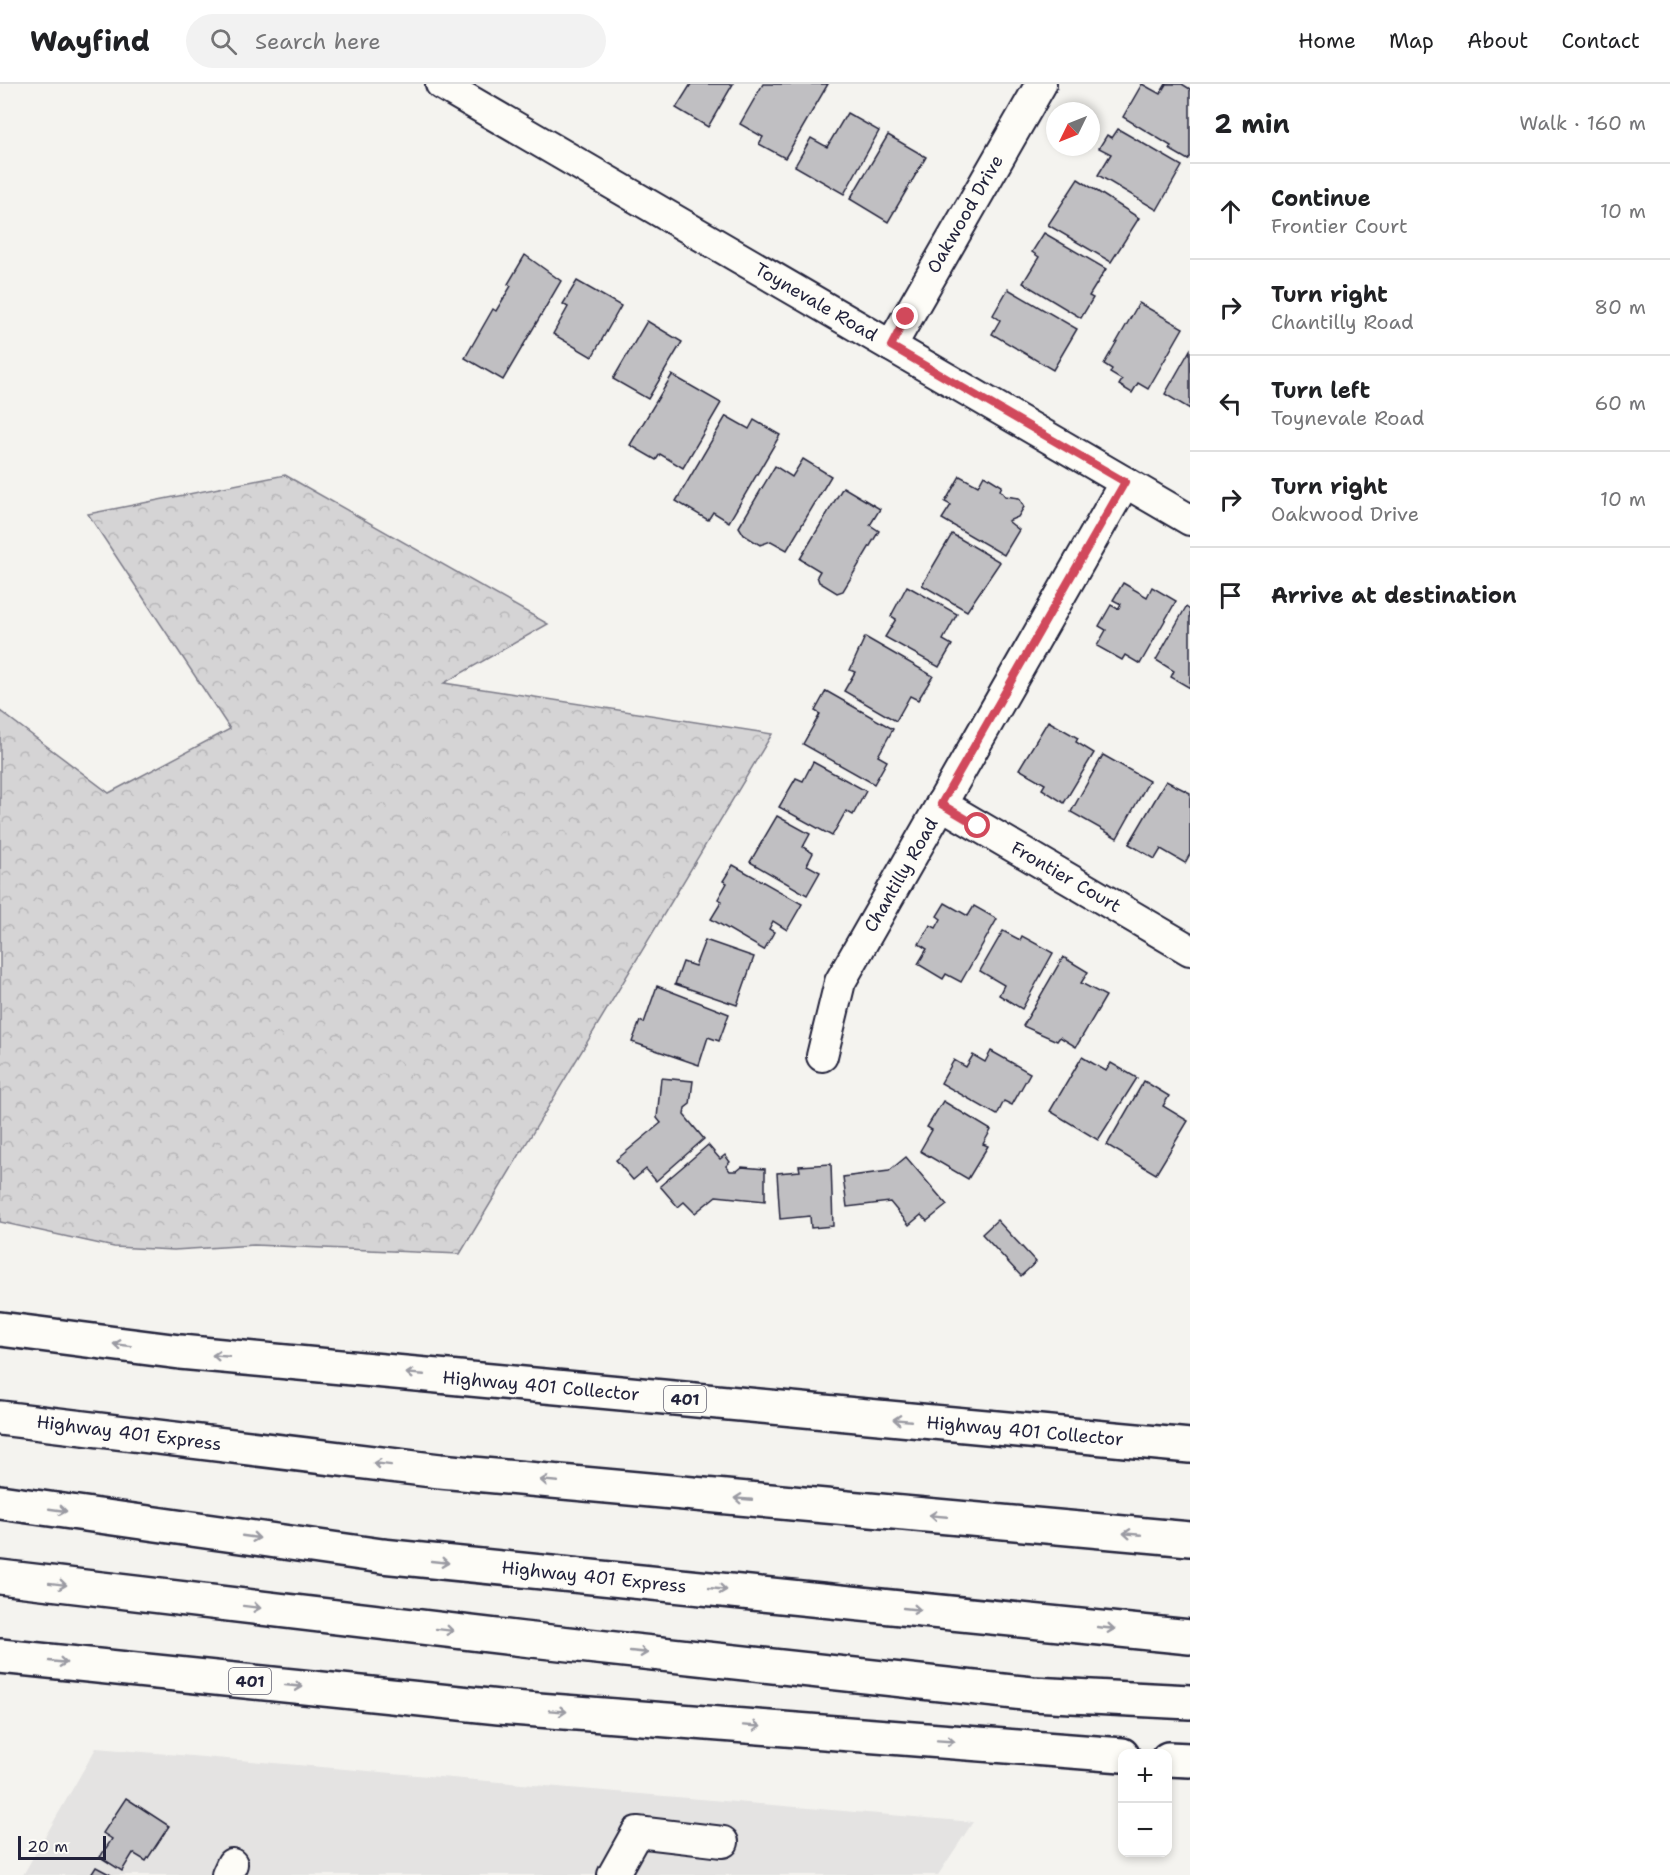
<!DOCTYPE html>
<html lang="en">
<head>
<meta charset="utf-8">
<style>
	:root { --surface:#fff; --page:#f2f2f2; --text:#202124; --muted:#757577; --line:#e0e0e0 }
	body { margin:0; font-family:"Shantell Sans",sans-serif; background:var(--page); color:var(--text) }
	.controls { position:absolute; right:18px; bottom:18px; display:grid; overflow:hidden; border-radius:12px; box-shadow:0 3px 9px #0003 }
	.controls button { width:54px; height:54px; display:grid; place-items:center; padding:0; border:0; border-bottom:2px solid var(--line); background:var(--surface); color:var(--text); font:30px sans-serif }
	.compass { position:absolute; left:1046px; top:18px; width:54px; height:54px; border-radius:50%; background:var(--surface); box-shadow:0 3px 9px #0003; rotate:227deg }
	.scale { position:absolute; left:18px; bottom:15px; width:88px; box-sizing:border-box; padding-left:6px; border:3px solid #22223b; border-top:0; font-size:16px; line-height:21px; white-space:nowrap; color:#22223b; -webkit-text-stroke:4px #fdfcf7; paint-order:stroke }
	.stop { position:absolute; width:18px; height:18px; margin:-14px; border:4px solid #d1495b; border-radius:50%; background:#fff }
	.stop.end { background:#d1495b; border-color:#fff; box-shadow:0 2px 6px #0008 }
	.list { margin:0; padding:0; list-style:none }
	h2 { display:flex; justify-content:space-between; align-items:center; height:78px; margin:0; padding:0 24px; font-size:26px }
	h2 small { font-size:20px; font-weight:400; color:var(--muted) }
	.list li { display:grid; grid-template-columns:39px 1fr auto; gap:18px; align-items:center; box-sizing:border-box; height:96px; padding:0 24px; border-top:2px solid var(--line) }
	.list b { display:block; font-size:22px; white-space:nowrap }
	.list p { margin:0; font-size:20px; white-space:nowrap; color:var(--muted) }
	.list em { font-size:20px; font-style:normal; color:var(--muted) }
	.icon { flex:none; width:33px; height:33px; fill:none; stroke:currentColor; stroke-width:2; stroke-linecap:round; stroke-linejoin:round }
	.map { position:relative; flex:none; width:1190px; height:1791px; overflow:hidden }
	header { display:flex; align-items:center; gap:36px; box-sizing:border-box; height:84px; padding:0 30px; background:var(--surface); border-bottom:2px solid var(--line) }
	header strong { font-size:28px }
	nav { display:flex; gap:33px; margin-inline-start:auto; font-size:21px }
	.search { width:420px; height:54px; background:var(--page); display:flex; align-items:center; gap:15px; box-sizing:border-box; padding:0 21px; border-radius:33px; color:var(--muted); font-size:22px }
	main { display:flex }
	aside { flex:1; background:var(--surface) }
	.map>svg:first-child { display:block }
</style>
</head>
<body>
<header>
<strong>Wayfind</strong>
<div class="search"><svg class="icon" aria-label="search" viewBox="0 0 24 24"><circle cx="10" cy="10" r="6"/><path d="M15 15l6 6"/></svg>Search here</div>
<nav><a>Home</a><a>Map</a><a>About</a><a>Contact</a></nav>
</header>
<main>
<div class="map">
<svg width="1190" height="1791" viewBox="0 0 1190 1791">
	<defs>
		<pattern id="forest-crowns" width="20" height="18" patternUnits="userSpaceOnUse" patternTransform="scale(1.5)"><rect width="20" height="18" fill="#d5d4d5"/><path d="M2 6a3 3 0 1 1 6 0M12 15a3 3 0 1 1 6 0" fill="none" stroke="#b7b6b8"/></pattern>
	</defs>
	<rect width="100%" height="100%" fill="#f4f3ef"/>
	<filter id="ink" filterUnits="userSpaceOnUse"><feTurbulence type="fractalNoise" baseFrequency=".0167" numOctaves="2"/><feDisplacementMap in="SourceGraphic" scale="12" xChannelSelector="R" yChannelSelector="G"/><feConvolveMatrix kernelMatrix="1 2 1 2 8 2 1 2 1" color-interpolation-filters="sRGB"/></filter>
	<g filter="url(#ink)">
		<!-- built -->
		<path fill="#e4e3e2" d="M96,1664L973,1738L938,1791H23Z"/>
		<!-- forest -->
		<path fill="url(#forest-crowns)" stroke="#7c7b88" stroke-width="1.5" d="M285,391L548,540L444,599L772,650L460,1170L254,1161L174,1166L114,1163L0,1138V627L109,709L230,645L88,430Z"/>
		<!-- building -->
		<g fill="#c0bfc2" stroke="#22223b" stroke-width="1.5">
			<path d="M691,0H733L708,43L676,24Z"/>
			<path d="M763,0H828L785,74L759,60L763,53L740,40Z"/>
			<path d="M1142,0L1160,10L1166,0H1182L1190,5V73L1188,76L1169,65L1171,62L1123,33Z"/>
			<path d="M847,29L879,47L844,110L795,82L811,54L827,63Z"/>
			<path d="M1118,45L1182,82L1157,126L1098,91L1111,70L1099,64L1107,51L1112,54Z"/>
			<path d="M888,51L926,73L888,138L850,115Z"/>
			<path d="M1078,95L1139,134L1111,178L1048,141Z"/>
			<path d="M1044,149L1106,185L1089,212L1093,214L1081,234L1023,199L1039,173L1032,168Z"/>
			<path d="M525,171L561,197L503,296L465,274L493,225L496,227L511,202L508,200Z"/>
			<path d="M577,197L621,222L592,273L553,250L568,223L563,220Z"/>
			<path d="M1008,205L1077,245L1053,286L992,250L1000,236L993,231Z"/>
			<path d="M1139,219L1183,244L1148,305L1138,299L1132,309L1119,301L1122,296L1110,289L1112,285L1104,280Z"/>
			<path d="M647,237L682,258L648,315L613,295Z"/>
			<path d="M1190,266V325L1165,310Z"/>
			<path d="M672,291L721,319L683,384L660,370L656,376L630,361Z"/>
			<path d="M726,332L749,345L754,336L780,351L729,438L713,428L708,436L676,417Z"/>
			<path d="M803,375L831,392L787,466L771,457L760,461L744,451L739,443L775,382L792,393Z"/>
			<path d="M984,391L1002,402L1000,406L1005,412L1019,414L1024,423L1018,433L1008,437L1019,446L1004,471L942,435L951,421L945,418L960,392L978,402Z"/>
			<path d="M843,403L880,425L870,441L879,447L843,507L837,509L819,498L817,492L820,487L800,475Z"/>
			<path d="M952,450L1000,478L967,527L922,501Z"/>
			<path d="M1123,499L1147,513L1152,503L1176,517L1140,580L1125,571L1122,576L1097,562L1106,546L1099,542L1111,521L1118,525L1121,520L1113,516Z"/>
			<path d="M907,502L957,530L943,556L952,561L939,583L885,553L896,535L891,532Z"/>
			<path d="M1186,523L1190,526V604L1171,593L1174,587L1156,576Z"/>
			<path d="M865,553L933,592L918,616L910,612L896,637L844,607L855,588L850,586Z"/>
			<path d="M826,607L893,645L878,672L887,677L874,700L803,660L820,630L815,627Z"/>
			<path d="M1048,637L1078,654L1076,658L1094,669L1064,719L1042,705L1045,700L1019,685Z"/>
			<path d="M1103,671L1149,697L1117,754L1071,728Z"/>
			<path d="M813,678L866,707L853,731L846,727L832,752L779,723L796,694L803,697Z"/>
			<path d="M1166,697L1190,709V770L1185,779L1161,765L1155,775L1129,760Z"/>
			<path d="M777,732L810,750L803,763L813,769L807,781L820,788L807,811L750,778Z"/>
			<path d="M733,781L802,820L787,846L773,837L769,845L774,848L764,866L711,835L722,817L718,815L727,799L723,797Z"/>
			<path d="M945,819L968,832L974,822L997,835L961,898L946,890L943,895L918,880L927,865L919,860L930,841L936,844L941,835L937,832Z"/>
			<path d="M1003,847L1020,856L1022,852L1053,869L1022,925L999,911L1004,901L980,887Z"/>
			<path d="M705,856L754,873L737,921L675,900L683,878L695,882Z"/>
			<path d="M1063,873L1088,888L1081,899L1106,912L1076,963L1060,953L1057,957L1023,942Z"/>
			<path d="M657,902L729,930L719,957L708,953L699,981L632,958L640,937L644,939Z"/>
			<path d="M991,967L1030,989L1012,1021L1004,1017L997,1031L941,999L954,976L966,983L973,971L985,978Z"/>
			<path d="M1082,973L1106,987L1111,979L1137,994L1098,1056L1050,1027Z"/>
			<path d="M661,994L693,997L690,1020L685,1024L684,1031L704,1055L656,1097L646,1085L633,1096L616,1076L661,1039L657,1034Z"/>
			<path d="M1144,997L1169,1012L1163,1022L1188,1037L1156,1090L1107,1061Z"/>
			<path d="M943,1017L991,1046L983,1060L988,1062L968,1095L920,1067L932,1046L927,1043Z"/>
			<path d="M708,1061L720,1075L725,1071L730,1078L726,1082L730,1087H737L742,1083L765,1085V1117L716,1112L695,1129L684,1118L678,1123L660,1102Z"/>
			<path d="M906,1073L947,1121L927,1137L921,1131L909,1141L890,1118L847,1123L843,1093L889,1087Z"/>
			<path d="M831,1080L833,1142L811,1144L810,1132L780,1135L777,1089L800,1087L799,1082Z"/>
			<path d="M997,1136L1036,1178L1021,1192L982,1150Z"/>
			<path d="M126,1714L169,1742L146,1777L133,1769L122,1787L100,1773L112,1755L103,1749Z"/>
			<path d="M96,1783L111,1791H91Z"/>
		</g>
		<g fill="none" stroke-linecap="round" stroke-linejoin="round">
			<!-- minor casing -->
			<g stroke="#22223b" stroke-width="34">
				<g id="minor">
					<path d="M441,0L1190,436"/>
					<path d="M891,262L1041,0"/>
					<path d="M941,720L1190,866"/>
					<path d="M822,972L840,898L1125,398"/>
					<path d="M227,1791L232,1780"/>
					<path d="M613,1791L637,1748L723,1758"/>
				</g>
			</g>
			<!-- highway casing -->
			<g stroke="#22223b" stroke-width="38">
				<g id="highway">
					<path d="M0,1245L180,1268L1190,1362"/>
					<path d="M0,1334L440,1387L1190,1455"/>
					<path d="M0,1418L382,1472L1190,1553"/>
					<path d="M0,1493L523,1555L1032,1610L1190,1618"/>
					<path d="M0,1572L499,1623L1122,1671"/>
					<path d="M1168,1675L1190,1676"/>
				</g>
			</g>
			<!-- minor -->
			<use href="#minor" stroke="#fdfcf7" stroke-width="30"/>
			<!-- highway -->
			<use href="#highway" stroke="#fdfcf7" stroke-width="33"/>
		</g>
		<!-- one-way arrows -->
		<defs><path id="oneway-shaft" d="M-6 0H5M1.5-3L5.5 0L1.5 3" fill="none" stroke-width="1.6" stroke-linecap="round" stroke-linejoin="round" transform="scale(1.5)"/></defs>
		<g stroke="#9a9aa2">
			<use href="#oneway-shaft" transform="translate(122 1261) rotate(-173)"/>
			<use href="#oneway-shaft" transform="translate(221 1272) rotate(-175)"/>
			<use href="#oneway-shaft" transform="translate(415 1290) rotate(-175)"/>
			<use href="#oneway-shaft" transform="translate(902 1336) rotate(-175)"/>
			<use href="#oneway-shaft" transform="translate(382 1380) rotate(-173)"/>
			<use href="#oneway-shaft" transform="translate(549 1397) rotate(-175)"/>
			<use href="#oneway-shaft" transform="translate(743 1415) rotate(-175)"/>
			<use href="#oneway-shaft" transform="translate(58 1426) rotate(8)"/>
			<use href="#oneway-shaft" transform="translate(938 1432) rotate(-175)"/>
			<use href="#oneway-shaft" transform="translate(1132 1450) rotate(-175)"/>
			<use href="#oneway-shaft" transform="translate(251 1453) rotate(8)"/>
			<use href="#oneway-shaft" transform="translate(440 1478) rotate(6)"/>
			<use href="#oneway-shaft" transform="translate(58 1500) rotate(7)"/>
			<use href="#oneway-shaft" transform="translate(718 1505) rotate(6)"/>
			<use href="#oneway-shaft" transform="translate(252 1523) rotate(7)"/>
			<use href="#oneway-shaft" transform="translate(912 1525) rotate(6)"/>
			<use href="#oneway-shaft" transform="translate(1106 1544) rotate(6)"/>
			<use href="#oneway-shaft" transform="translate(445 1546) rotate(7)"/>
			<use href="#oneway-shaft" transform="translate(639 1568) rotate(6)"/>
			<use href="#oneway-shaft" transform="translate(58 1578) rotate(6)"/>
			<use href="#oneway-shaft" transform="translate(294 1602) rotate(6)"/>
			<use href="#oneway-shaft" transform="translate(558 1627) rotate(4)"/>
			<use href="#oneway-shaft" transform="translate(752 1642) rotate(4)"/>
			<use href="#oneway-shaft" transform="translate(946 1657) rotate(4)"/>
		</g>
	</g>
	<g fill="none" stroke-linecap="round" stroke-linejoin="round" filter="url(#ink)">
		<!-- route -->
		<path stroke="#d1495b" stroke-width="8" d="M906,233L891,262L1125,398L941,720L978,742"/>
	</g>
	<g text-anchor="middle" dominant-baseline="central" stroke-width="4.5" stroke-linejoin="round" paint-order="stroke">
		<!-- shield labels -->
		<g fill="#fdfcf7" stroke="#646373" stroke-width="1.5">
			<rect x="664" y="1302" width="42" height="26" rx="4.5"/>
			<rect x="229" y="1584" width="42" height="26" rx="4.5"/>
		</g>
		<g font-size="16" font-weight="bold" fill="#22223b">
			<text x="685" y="1315">401</text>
			<text x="250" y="1597">401</text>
		</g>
		<!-- street labels -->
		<g font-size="18" fill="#22223b" stroke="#fdfcf7">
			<text transform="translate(965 130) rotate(-60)">Oakwood Drive</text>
			<text transform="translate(816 218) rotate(30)">Toynevale Road</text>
			<text transform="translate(901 791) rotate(-60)">Chantilly Road</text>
			<text transform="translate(1066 793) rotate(30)">Frontier Court</text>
			<text transform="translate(541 1302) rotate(5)">Highway 401 Collector</text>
			<text transform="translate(1025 1347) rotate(5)">Highway 401 Collector</text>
			<text transform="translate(129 1349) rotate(7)">Highway 401 Express</text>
			<text transform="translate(594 1493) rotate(6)">Highway 401 Express</text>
		</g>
	</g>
</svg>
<div class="controls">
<button>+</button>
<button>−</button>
</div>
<svg class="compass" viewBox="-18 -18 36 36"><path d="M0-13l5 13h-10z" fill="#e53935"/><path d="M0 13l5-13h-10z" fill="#757577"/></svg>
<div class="scale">20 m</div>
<div class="stop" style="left:978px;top:742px"></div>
<div class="stop end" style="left:906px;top:233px"></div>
</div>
<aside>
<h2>2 min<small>Walk · 160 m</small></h2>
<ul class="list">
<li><svg class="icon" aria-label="ahead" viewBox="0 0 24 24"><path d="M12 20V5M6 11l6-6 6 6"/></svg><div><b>Continue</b><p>Frontier Court</p></div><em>10 m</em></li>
<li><svg class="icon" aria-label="right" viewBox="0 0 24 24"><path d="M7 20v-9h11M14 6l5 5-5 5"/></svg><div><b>Turn right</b><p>Chantilly Road</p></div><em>80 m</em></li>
<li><svg class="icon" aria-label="left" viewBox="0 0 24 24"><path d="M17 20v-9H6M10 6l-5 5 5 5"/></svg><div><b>Turn left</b><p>Toynevale Road</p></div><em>60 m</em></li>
<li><svg class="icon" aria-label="right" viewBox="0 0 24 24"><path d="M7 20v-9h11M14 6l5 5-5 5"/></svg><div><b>Turn right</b><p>Oakwood Drive</p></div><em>10 m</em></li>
<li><svg class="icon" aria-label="arrive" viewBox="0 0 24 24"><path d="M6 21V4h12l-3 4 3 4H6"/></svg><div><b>Arrive at destination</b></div></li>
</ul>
</aside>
</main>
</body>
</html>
